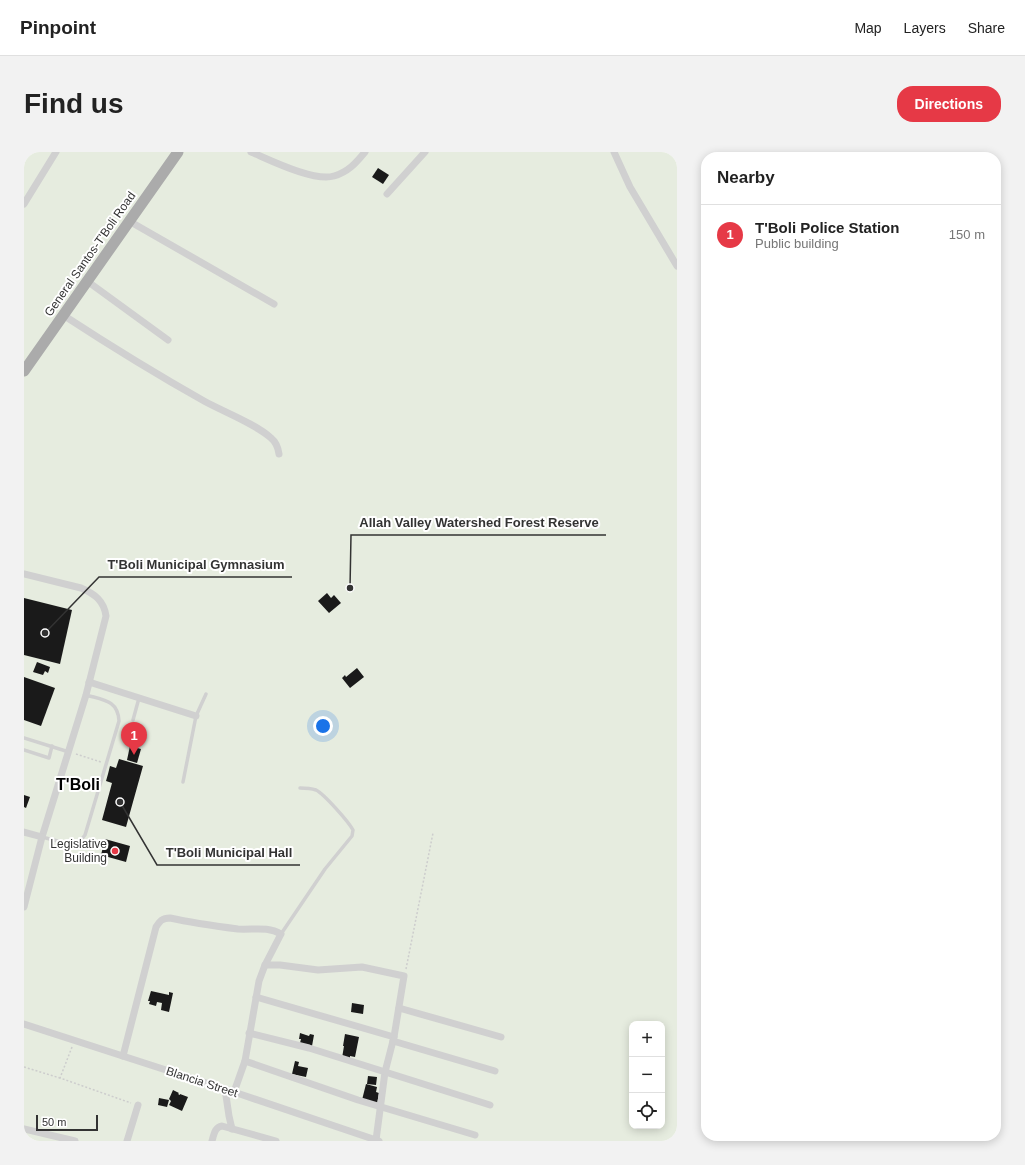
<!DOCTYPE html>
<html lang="en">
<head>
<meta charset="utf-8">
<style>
	:root { --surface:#fff; --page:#f2f2f2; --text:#222; --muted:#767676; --line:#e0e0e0; --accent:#e63946 }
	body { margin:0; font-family:Helvetica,sans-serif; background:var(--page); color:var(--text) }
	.controls { position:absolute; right:12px; bottom:12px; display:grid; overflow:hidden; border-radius:8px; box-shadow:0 2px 10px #0003 }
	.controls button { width:36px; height:36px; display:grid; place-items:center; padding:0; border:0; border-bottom:1px solid var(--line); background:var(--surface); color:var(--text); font:20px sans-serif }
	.scale { position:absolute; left:12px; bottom:10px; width:62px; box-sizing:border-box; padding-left:4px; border:2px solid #333; border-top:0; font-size:11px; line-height:14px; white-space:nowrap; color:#333; -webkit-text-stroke:3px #fff; paint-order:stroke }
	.you { position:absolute; left:299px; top:574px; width:14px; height:14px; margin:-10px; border:3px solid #fff; border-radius:50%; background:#1a73e8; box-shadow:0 0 0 6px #1a73e833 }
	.badge { display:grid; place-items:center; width:26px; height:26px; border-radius:50%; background:var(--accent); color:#fff; font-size:13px; font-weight:700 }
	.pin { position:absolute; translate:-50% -33px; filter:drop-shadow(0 1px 2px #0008) }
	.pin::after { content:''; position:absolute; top:21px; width:14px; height:12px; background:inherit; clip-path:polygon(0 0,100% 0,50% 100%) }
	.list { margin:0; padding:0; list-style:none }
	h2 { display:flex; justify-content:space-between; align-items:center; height:52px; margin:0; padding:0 16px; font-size:17px }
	h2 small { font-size:13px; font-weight:400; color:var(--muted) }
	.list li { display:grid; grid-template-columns:26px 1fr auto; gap:12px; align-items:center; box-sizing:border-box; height:60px; padding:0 16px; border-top:1px solid var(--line) }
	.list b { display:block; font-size:15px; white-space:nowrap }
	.list p { margin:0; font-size:13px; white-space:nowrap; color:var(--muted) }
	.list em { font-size:13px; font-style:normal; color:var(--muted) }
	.icon { flex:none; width:22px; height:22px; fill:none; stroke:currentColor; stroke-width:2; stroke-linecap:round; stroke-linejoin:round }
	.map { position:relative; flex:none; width:653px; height:989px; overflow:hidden; border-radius:16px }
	header { display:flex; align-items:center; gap:24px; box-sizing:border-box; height:56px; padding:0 20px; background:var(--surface); border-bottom:1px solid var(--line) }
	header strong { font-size:19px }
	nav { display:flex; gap:22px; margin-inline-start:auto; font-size:14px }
	.intro { display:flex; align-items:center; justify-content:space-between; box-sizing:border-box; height:96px; padding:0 24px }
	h1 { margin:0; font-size:28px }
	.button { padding:10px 18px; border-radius:16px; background:var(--accent); color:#fff; font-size:14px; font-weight:700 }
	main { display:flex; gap:24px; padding:0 24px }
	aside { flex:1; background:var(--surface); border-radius:16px; box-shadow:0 2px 10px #0003 }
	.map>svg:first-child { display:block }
</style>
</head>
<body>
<header>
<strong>Pinpoint</strong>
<nav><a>Map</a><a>Layers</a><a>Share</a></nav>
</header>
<div class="intro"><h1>Find us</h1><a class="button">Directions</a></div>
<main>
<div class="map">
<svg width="653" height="989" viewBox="0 0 653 989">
	<rect width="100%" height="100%" fill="#fff"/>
	<!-- green -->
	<path fill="#e6ecdf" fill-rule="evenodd" d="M0,0H653V989H0ZM608,872H638V974H608Z"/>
	<!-- building -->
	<g fill="#1a1a1a">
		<path d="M354,16L365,23L359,32L348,25Z"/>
		<path d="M303,441L307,446L310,443L317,451L305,461L294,449Z"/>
		<path d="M0,446L48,458L36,512L0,503Z"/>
		<path d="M13,510L26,515L24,521L21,519L19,523L9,520Z"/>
		<path d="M333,516L340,525L326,536L318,526L321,523L322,525Z"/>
		<path d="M0,525L31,536L17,574L0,568Z"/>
		<path d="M106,594L117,597L113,611L103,608Z"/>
		<path d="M95,607L119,614L102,675L78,668L88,631L82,629L84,622L86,614L92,616Z"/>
		<path d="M0,643L6,645L2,656L0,655Z"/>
		<path d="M81,687L106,694L102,710L77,703Z"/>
		<path d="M127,839L145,843V840L149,841L145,860L137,858L138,851L133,850L132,854L125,852L126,849H124Z"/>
		<path d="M328,851L340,853L339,862L327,860Z"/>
		<path d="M276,881L285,884L286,882L290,883L288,894L276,891L277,887H275Z"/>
		<path d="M321,882L335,885L331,905L326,904V907L318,906L320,894H319Z"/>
		<path d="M271,909L275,910L274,914L284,916L282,925L268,922Z"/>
		<path d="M344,924L353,925L352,933L343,932Z"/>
		<path d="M342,932L353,935L352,940L355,941L353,952L338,948Z"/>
		<path d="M149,938L155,941L154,942L156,943V942L164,945L158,959L145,953L147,949L145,947Z"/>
		<path d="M135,946L145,948L143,955L134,953Z"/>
	</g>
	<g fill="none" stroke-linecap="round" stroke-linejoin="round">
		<!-- path -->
		<g stroke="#cdcdcd" stroke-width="1.5" stroke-dasharray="2 2" stroke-linecap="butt">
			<path d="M52,602L77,610"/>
			<path d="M382,817L409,681"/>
			<path d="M48,895L36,926L107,951"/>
			<path d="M0,915L36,926"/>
		</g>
		<!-- service -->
		<g stroke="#d0d0d0" stroke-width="3.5">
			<path d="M109,568L115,546"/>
			<path d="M0,586L45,600"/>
			<path d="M0,598L25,606L28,594"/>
			<path d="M159,630L172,564L182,542"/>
			<path d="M18,685L49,693L57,688L61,683L95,569C94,548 79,548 62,543"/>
			<path d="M257,782L301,717L328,684L329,678C324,669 300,642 292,638C286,636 282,636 276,636"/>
		</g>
		<!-- minor -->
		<g stroke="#d0d0d0" stroke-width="7">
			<path d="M227,0C246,8 290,30 310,24C324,20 332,11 341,0"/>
			<path d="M590,0L606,35L653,114"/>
			<path d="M363,42L401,0"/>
			<path d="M0,52L32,0"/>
			<path d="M105,69L250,152"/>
			<path d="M63,129L144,188"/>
			<path d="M39,163C85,193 132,222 180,249C200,260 232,272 247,286C252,290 254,295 255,302"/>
			<path d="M0,422L57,436C71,442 80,449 82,464L62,543L18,685L0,755"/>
			<path d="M65,530L172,564"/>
			<path d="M0,680L18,685"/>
			<path d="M241,813H256L294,818L338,815L380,824L370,885L361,920L352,988"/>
			<path d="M232,845L370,885"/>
			<path d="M375,856L477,885"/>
			<path d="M0,872L210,940L355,989"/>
			<path d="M225,881L285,896L466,953"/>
			<path d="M369,889L471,919"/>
			<path d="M99,904L132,775C136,769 138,766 146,766C169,771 191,774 214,777C230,778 243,774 257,782L241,813L235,829L221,909"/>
			<path d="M201,937L205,964L208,977"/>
			<path d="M210,940L221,909L334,948L451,983"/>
			<path d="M0,977L51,989"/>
			<path d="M103,989L114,953"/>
			<path d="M188,989C190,982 191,975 198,974L252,989"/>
		</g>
		<!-- primary -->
		<path stroke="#ababab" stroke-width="11" d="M0,219L154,0"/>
	</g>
	<!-- markers -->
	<circle fill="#e63946" stroke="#fff" stroke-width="1.5" cx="91" cy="699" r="4"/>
	<g text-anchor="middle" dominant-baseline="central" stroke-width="4" stroke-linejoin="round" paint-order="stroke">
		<!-- street labels -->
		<g font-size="12" fill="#333" stroke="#fff">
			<text transform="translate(66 102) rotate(-55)">General Santos-T'Boli Road</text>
			<text transform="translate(178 930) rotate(18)">Blancia Street</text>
		</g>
		<!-- poi labels -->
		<g font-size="12" fill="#333" stroke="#fff" text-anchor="end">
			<text x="83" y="692">Legislative<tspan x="83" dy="14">Building</tspan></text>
		</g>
		<!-- district labels -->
		<g font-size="16" font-weight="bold" fill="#000" stroke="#fff">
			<text x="54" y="632">T'Boli</text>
		</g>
	</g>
	<!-- callouts -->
	<path fill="none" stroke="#333" stroke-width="1.5" d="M326 436L327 383H582M21 481L75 425H268M96 650L133 713H276"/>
	<g fill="#333" stroke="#fff" stroke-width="1.5">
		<circle cx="326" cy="436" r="4"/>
		<circle cx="21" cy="481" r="4"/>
		<circle cx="96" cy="650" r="4"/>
	</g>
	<g font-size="13" text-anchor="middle" font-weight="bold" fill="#333" stroke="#fff" stroke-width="4" stroke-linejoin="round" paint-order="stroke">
		<text x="455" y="375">Allah Valley Watershed Forest Reserve</text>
		<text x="172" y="417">T'Boli Municipal Gymnasium</text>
		<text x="205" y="705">T'Boli Municipal Hall</text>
	</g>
</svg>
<div class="controls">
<button>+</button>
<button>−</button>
<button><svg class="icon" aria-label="locate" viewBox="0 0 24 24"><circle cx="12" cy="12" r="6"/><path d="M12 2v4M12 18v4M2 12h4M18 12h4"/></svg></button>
</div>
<div class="scale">50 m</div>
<div class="you"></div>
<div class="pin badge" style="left:110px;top:603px">1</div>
</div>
<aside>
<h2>Nearby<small></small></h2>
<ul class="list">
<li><span class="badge">1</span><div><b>T'Boli Police Station</b><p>Public building</p></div><em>150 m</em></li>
</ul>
</aside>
</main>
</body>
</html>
